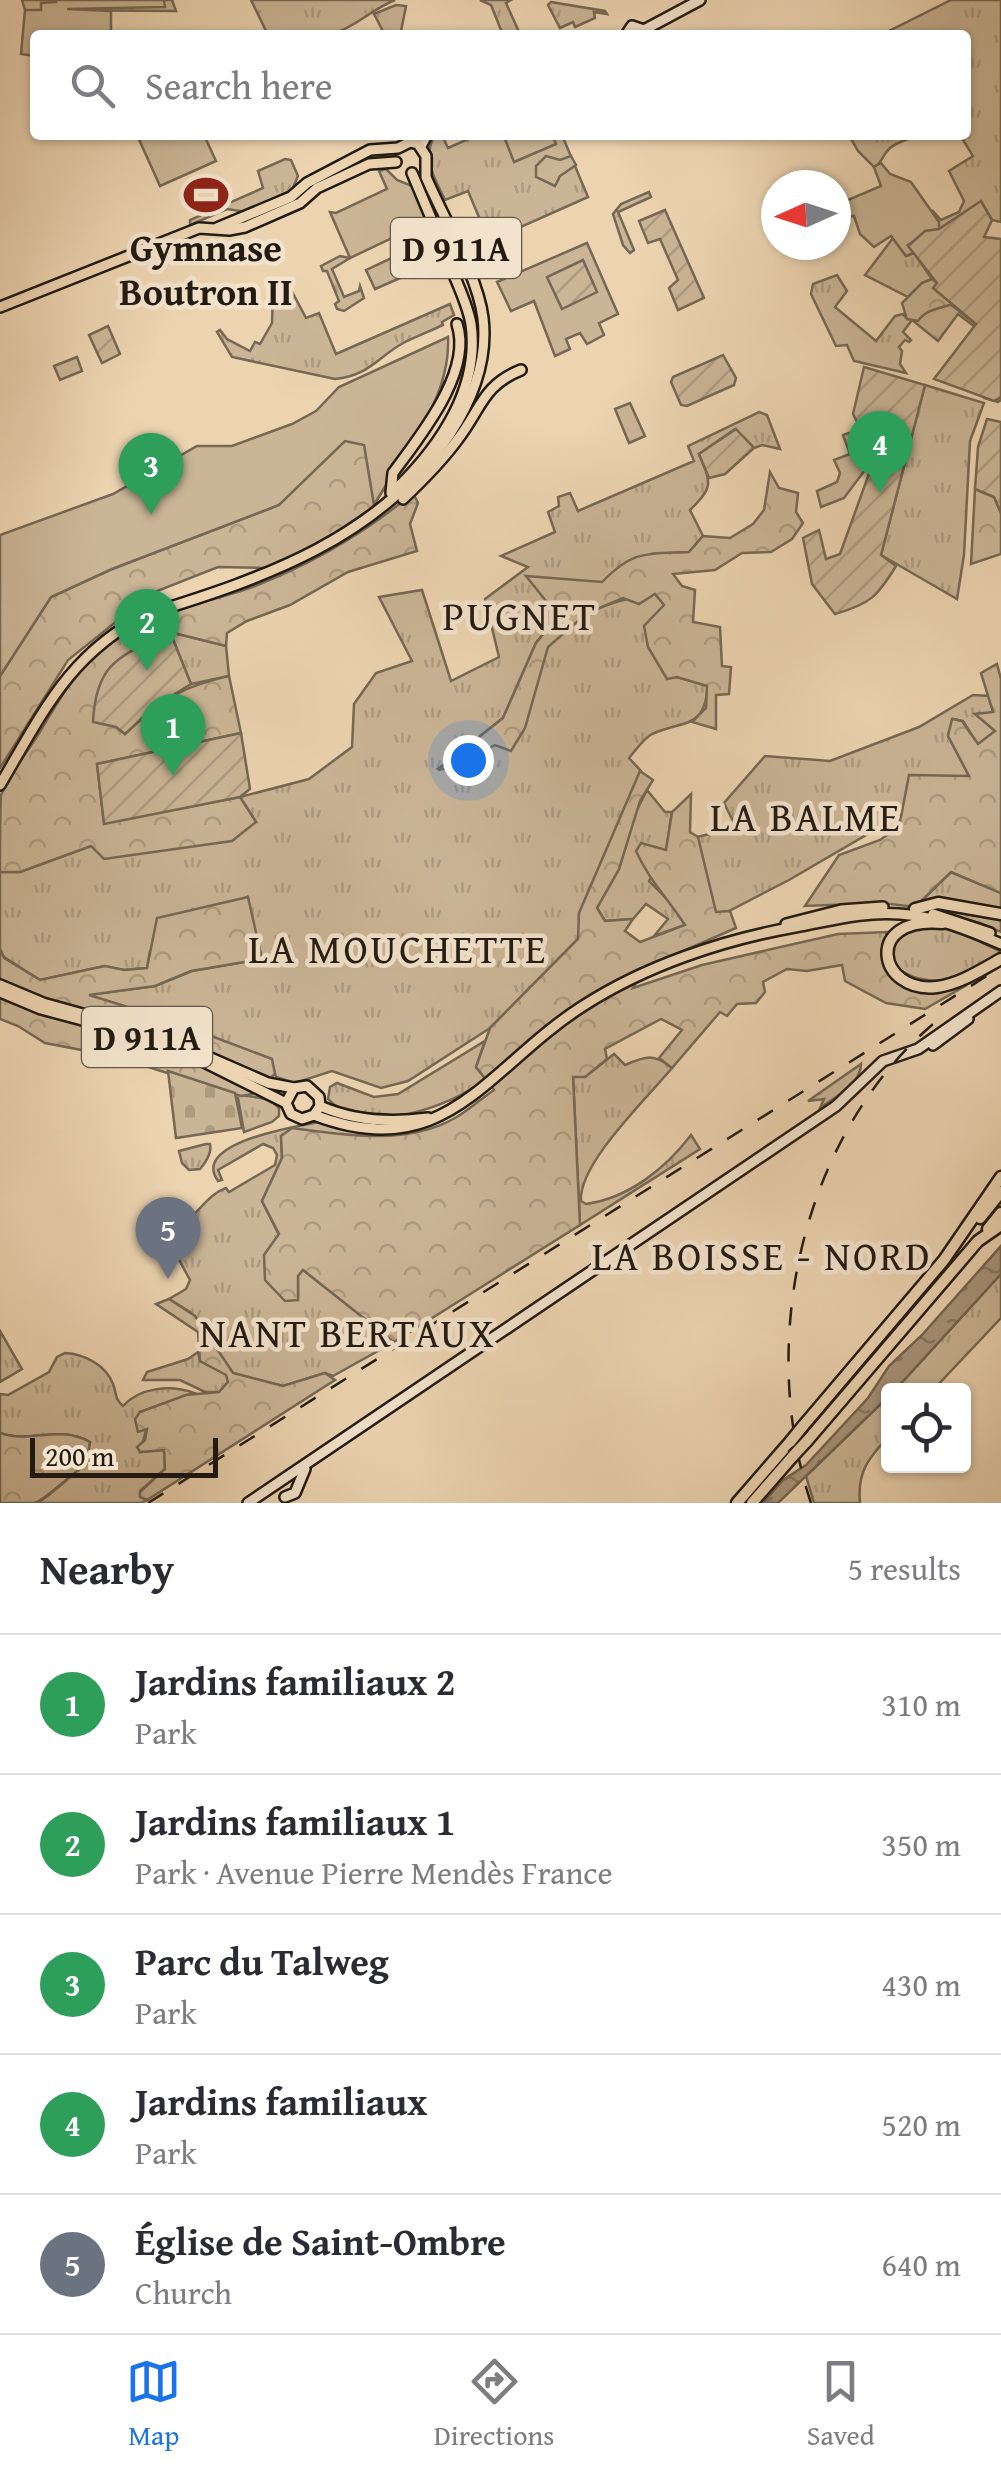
<!DOCTYPE html>
<html lang="en">
<head>
<meta charset="utf-8">
<style>
	:root { --surface:#fff; --page:#f2f2f3; --text:#2b2b33; --muted:#7c7c81; --line:#e1e1e2; --accent:#1a73e8 }
	body { margin:0; font-family:"Gentium Book Plus",serif; background:var(--page); color:var(--text) }
	.controls { position:absolute; right:30px; bottom:30px; display:grid; overflow:hidden; border-radius:10px; box-shadow:0 2px 8px #0004 }
	.controls button { width:90px; height:90px; display:grid; place-items:center; padding:0; border:0; border-bottom:2px solid var(--line); background:var(--surface); color:var(--text); font:50px sans-serif }
	.compass { position:absolute; left:761px; top:170px; width:90px; height:90px; border-radius:50%; background:var(--surface); box-shadow:0 2px 8px #0004; rotate:267deg }
	.scale { position:absolute; left:30px; bottom:25px; width:188px; box-sizing:border-box; padding-left:10px; border:5px solid #231b12; border-top:0; font-size:28px; line-height:35px; white-space:nowrap; color:#231b12; -webkit-text-stroke:8px #f3e3cc; paint-order:stroke }
	.you { position:absolute; left:468px; top:760px; width:35px; height:35px; margin:-25px; border:8px solid #fff; border-radius:50%; background:#1a73e8; box-shadow:0 0 0 15px #1a73e833 }
	.badge { display:grid; place-items:center; width:65px; height:65px; border-radius:50%; background:var(--accent); color:#fff; font-size:32px; font-weight:700 }
	.pin { position:absolute; translate:-50% -82px; filter:drop-shadow(0 2px 5px #0008) }
	.pin::after { content:''; position:absolute; top:52px; width:35px; height:30px; background:inherit; clip-path:polygon(0 0,100% 0,50% 100%) }
	.list { margin:0; padding:0; list-style:none }
	h2 { display:flex; justify-content:space-between; align-items:center; height:130px; margin:0; padding:0 40px; font-size:42px }
	h2 small { font-size:32px; font-weight:400; color:var(--muted) }
	.list li { display:grid; grid-template-columns:65px 1fr auto; gap:30px; align-items:center; box-sizing:border-box; height:140px; padding:0 40px; border-top:2px solid var(--line) }
	.list b { display:block; font-size:38px; white-space:nowrap }
	.list p { margin:0; font-size:32px; white-space:nowrap; color:var(--muted) }
	.list em { font-size:32px; font-style:normal; color:var(--muted) }
	.icon { flex:none; width:55px; height:55px; fill:none; stroke:currentColor; stroke-width:2; stroke-linecap:round; stroke-linejoin:round }
	.map { position:relative; flex:none; width:1001px; height:1503px; overflow:hidden }
	.search { position:absolute; background:var(--surface); box-shadow:0 2px 8px #0004; left:30px; right:30px; top:30px; height:110px; display:flex; align-items:center; gap:25px; box-sizing:border-box; padding:0 35px; border-radius:10px; color:var(--muted); font-size:38px }
	.sheet { height:830px; background:var(--surface) }
	nav { display:flex; justify-content:space-around; align-items:center; box-sizing:border-box; height:140px; border-top:2px solid var(--line); background:var(--surface); font-size:28px; color:var(--muted) }
	nav a { display:grid; justify-items:center; gap:5px }
	nav .on { color:var(--accent) }
	.map>svg:first-child { display:block }
</style>
</head>
<body>
<div class="map">
<svg width="1001" height="1503" viewBox="0 0 1001 1503">
	<defs>
		<pattern id="grass-tufts" width="24" height="20" patternUnits="userSpaceOnUse" patternTransform="scale(2.5)"><rect width="24" height="20" fill="#cab596"/><path d="M3 7l-1-3M5 7V3M7 7l1-3M15 17l-1-3M17 17v-4M19 17l1-3" fill="none" stroke="#ad9b80"/></pattern>
		<pattern id="forest-crowns" width="20" height="18" patternUnits="userSpaceOnUse" patternTransform="scale(2.5)"><rect width="20" height="18" fill="#cab596"/><path d="M2 6a3 3 0 1 1 6 0M12 15a3 3 0 1 1 6 0" fill="none" stroke="#ad9b80"/></pattern>
		<pattern id="cemetery-stones" width="16" height="16" patternUnits="userSpaceOnUse" patternTransform="scale(2.5)"><rect width="16" height="16" fill="#cab596"/><path d="M2 7V4a2 2 0 0 1 4 0v3zM10 15v-3a2 2 0 0 1 4 0v3z" fill="#ad9b80"/></pattern>
		<pattern id="garden-furrows" width="10" height="10" patternUnits="userSpaceOnUse" patternTransform="scale(2.5)"><rect width="10" height="10" fill="#cab596"/><path d="M-1 1l2-2M0 10L10 0M9 11l2-2" fill="none" stroke="#ad9b80"/></pattern>
		<pattern id="water-ripples" width="26" height="14" patternUnits="userSpaceOnUse" patternTransform="scale(2.5)"><rect width="26" height="14" fill="#a8957b"/><path d="M2 4q2-2 4 0t4 0M15 11q2-2 4 0t4 0" fill="none" stroke="#887963"/></pattern>
	</defs>
	<rect width="100%" height="100%" fill="#ecd4b1"/>
	<filter id="stains"><feTurbulence type="fractalNoise" baseFrequency=".002" numOctaves="4"/><feColorMatrix values="0 0 0 0 .2 0 0 0 0 .09 0 0 0 0 .02 0 0 0 .5 -.17"/></filter>
	<radialGradient id="worn" r=".72"><stop offset=".6" stop-color="#630" stop-opacity="0"/><stop offset="1" stop-color="#630" stop-opacity=".3"/></radialGradient>
	<!-- grass -->
	<g fill="url(#grass-tufts)" stroke="#766854" stroke-width="2.5">
		<path d="M22,0H172L176,11L25,10Z"/>
		<path d="M251,0H395C370,10 356,27 332,34C313,39 287,35 268,35Z"/>
		<path d="M480,0H511L506,3L520,34L534,35H503L491,5Z"/>
		<path d="M951,0H1001V222L992,220L981,202L939,229L932,210L941,220L959,212L964,201L949,171L973,156L960,135H966V35H889V31Z"/>
		<path d="M551,2L605,11L607,14L594,12L595,18L575,27L573,22L560,28L548,5Z"/>
		<path d="M396,5L406,6L401,31L385,35L374,14Z"/>
		<path d="M435,135H442L448,148L477,135H562L588,197L489,241L468,191L445,200C435,179 421,158 435,135Z"/>
		<path d="M849,135H922C912,138 898,141 890,148C882,155 884,161 874,167L858,151Z"/>
		<path d="M285,159L291,160L298,176L292,190L246,212L227,209L190,225V220L263,188L258,171Z"/>
		<path d="M424,180L459,259L453,262L419,183Z"/>
		<path d="M649,192L651,197L618,212L634,250L630,253L623,245L613,214L621,204Z"/>
		<path d="M893,238L906,256L914,253L932,279L922,283L908,297L865,275Z"/>
		<path d="M340,256L350,258L332,269L344,297L359,291L360,286L364,298L344,311L337,309L335,304L339,301L327,271H323L321,266Z"/>
		<path d="M837,275L847,291L835,307L876,341L895,316L903,314L907,319L950,304L976,324L974,326L958,314L938,341L912,320L903,332L911,340L909,342L905,340L899,347L902,351L900,364L906,373L854,361L847,345L836,346L811,294L813,284Z"/>
		<path d="M287,282L306,318L319,313L336,354L450,304L454,315L442,322L443,325C430,331 417,336 405,342C377,357 369,376 335,379L232,357L217,332L220,330L227,339L250,351L255,342L260,344L272,323L273,291Z"/>
		<path d="M925,385L984,403L970,441L964,555L957,599L881,555Z"/>
		<path d="M759,412L767,415L780,449L762,445L754,448L735,429L699,454C711,483 714,487 690,510L703,536L689,552L652,554L602,582L558,615L536,643L503,718L439,768C510,763 513,695 547,648C573,613 614,599 655,594L665,605L676,677L708,685C704,731 685,719 652,734C643,739 636,750 629,758L641,771L579,914V938L490,1028L408,1081L381,1088L332,1071L295,1083L276,1077L271,1059L166,1019L87,995L155,986L192,971L262,959L247,897L150,951L147,968L124,970L104,966L40,980L4,957L0,949V872H20L91,846L256,822L240,797L309,779L352,747L354,704L376,673L412,661L379,597L422,590L451,681L499,657L485,599L528,567L501,556L555,532L548,512L559,506L558,497L570,493L578,511L694,461L688,446Z"/>
		<path d="M170,632L226,646L229,676L191,684Z"/>
		<path d="M973,695L990,696L993,713L976,714L996,731L978,745L963,721L953,719L948,735L969,776L899,827L868,834L789,880L729,911L716,913L697,837L727,830L734,823L724,803L765,756L830,761L919,727Z"/>
		<path d="M647,790L665,812H672L666,851L649,881L671,903L685,925L654,936L668,919L646,904L633,919L605,921L597,908L619,869L635,814Z"/>
		<path d="M951,872L1001,893V932L980,923L915,907Z"/>
		<path d="M928,925L958,931L1001,952C983,963 966,976 945,980C919,985 870,965 899,936C905,929 918,928 928,925Z"/>
		<path d="M485,1041L476,1067L486,1079C451,1107 364,1138 328,1099L330,1087L337,1083L374,1097L398,1094Z"/>
		<path d="M614,1054L625,1065C646,1056 654,1053 672,1068C648,1097 578,1164 581,1201L586,1204C629,1198 666,1168 691,1135L700,1149L580,1225L573,1076L585,1077Z"/>
		<path d="M168,1071C191,1078 217,1091 241,1095C256,1098 267,1096 279,1108V1116L272,1122L244,1132L238,1098Z"/>
		<path d="M318,1122L369,1133L422,1130L410,1135L281,1136L282,1158L262,1201L279,1235L298,1299V1276L302,1269L394,1342L333,1376L325,1373L283,1386L233,1373L190,1312L169,1299L186,1289L190,1280L164,1232C198,1223 201,1197 226,1188L229,1192L275,1165L277,1155L273,1148L263,1144L218,1170L222,1180L218,1181C190,1142 297,1127 318,1122Z"/>
		<path d="M206,1144H210C212,1153 206,1162 200,1169L189,1170L182,1163L179,1151Z"/>
		<path d="M1001,1274V1318L933,1390H895Z"/>
		<path d="M0,1331L22,1369L0,1382Z"/>
		<path d="M198,1352L200,1361L227,1375L228,1382L219,1392H205L180,1380H143L147,1372L188,1359Z"/>
		<path d="M65,1353C84,1354 106,1365 113,1384C117,1394 114,1398 123,1406C139,1388 170,1384 194,1393L140,1412L147,1427L140,1452L164,1450L165,1469L140,1491L141,1497L147,1500L141,1503H37C46,1499 73,1474 86,1464L90,1442C57,1424 31,1444 0,1433V1394L8,1395L49,1372L57,1357Z"/>
		<path d="M888,1397V1437C868,1459 857,1472 860,1503H814L806,1476Z"/>
	</g>
	<!-- forest -->
	<g fill="url(#forest-crowns)" stroke="#766854" stroke-width="2.5">
		<path d="M958,278L1001,376V400L998,402L984,398C979,374 988,294 946,306C935,309 925,311 918,321L907,319L902,303L922,283L932,279L937,283Z"/>
		<path d="M444,382L440,396L372,508L314,547L266,568L218,567L152,593L68,660L0,768V676L51,597L112,569L279,505L320,449Z"/>
		<path d="M770,472L779,488L798,493L796,512L803,523L792,539L771,552L742,553L715,570L673,574L682,586L695,590L693,622L720,627L722,666L731,667L729,694L716,695V729L692,722L706,708L707,686L677,677L667,679L648,647L644,626L664,605L655,594L639,604L623,598L587,613L548,647L525,728L511,751L495,745L454,767L438,770L503,718L536,643L558,616L526,576L602,582C633,550 646,554 689,552L703,536L730,538L753,524L764,510Z"/>
		<path d="M975,489L994,497L1001,513V554L971,564Z"/>
		<path d="M413,493L418,503L410,524L417,551L348,572L290,605L247,621L227,633L226,646L170,632L116,727L125,734C161,700 180,687 229,676L241,733L97,764L104,823L240,797L256,822L232,841L104,859L91,846L20,872H0C0,852 0,812 1,795C10,773 29,750 41,730C60,699 77,667 106,644C149,611 206,604 255,586C314,563 365,533 413,493Z"/>
		<path d="M997,664L1001,679V893L951,872L915,907L882,903L805,906L839,855L880,840L899,827L909,775L969,776L948,736L952,719L962,721L978,744L995,731L975,714L993,712L981,673Z"/>
		<path d="M640,771L653,780L640,801L619,869L597,908L605,921L633,919L625,931L640,942L685,925C668,899 649,880 636,851L641,843L666,850L672,812L691,794L690,832L698,837L716,912L730,911L736,928L644,968L633,988L702,965L838,934L887,932C871,991 923,996 967,985L925,1009L886,1003L845,981L842,965L807,971L787,969L763,982L765,992L756,1003L737,1004L727,1016L720,1012L672,1068L659,1058L682,1030L661,1019L605,1049L607,1059L585,1077H573L580,1225L394,1342L303,1270L298,1276V1300L285,1301L265,1280L264,1255L279,1234L262,1201L282,1158L281,1136L292,1128C346,1135 406,1146 455,1118C469,1110 481,1099 494,1090L476,1067L490,1028L578,939L579,913Z"/>
		<path d="M248,897L262,959L191,971L155,986L89,995L166,1019L272,1059L275,1074L252,1094L241,1096L113,1056L45,1043L18,1026L0,1019V949L4,958L40,980L105,966L124,970L147,968L157,918Z"/>
		<path d="M861,1064C861,1084 836,1097 820,1108L824,1099L808,1101Z"/>
		<path d="M169,1299L195,1316L233,1373L283,1386L325,1373L335,1380L147,1500L140,1497V1492L165,1469L164,1450L140,1452L137,1447L145,1440L147,1429L138,1432L135,1419L140,1412L186,1395L219,1392L228,1382L226,1375L200,1361L198,1332L156,1304Z"/>
		<path d="M0,1433C31,1444 57,1424 90,1442L86,1464C72,1473 45,1501 34,1503C23,1503 11,1503 0,1503Z"/>
	</g>
	<!-- cemetery -->
	<path fill="url(#cemetery-stones)" stroke="#766854" stroke-width="2.5" d="M168,1071L235,1093L242,1128L176,1138Z"/>
	<!-- park -->
	<g fill="#cab596" stroke="#766854" stroke-width="2.5">
		<path d="M55,0H164L165,7L67,9L111,11V35H35V56L21,54L25,10H41V3L56,2Z"/>
		<path d="M137,135H204L216,161L160,186Z"/>
		<path d="M513,135H552L556,144L514,162L505,139Z"/>
		<path d="M546,156L560,160L571,156L576,165L560,176L555,186L536,177V166Z"/>
		<path d="M881,163L890,174L911,182L939,222V229L908,245L914,253L906,256L891,236L874,247L860,234L854,216L836,219V205L881,186L874,167Z"/>
		<path d="M386,169L397,180L412,186L428,221L350,258L330,212L336,213L387,189L379,171Z"/>
		<path d="M587,243L618,314L599,323L604,335L587,344L580,333L566,339L570,349L555,356L534,301L511,311L497,282Z"/>
		<path d="M400,254L402,259L409,257L412,267L405,270L407,275L375,289L366,270Z"/>
		<path d="M448,337C451,399 404,453 374,505L364,445L345,441L279,505L112,569L51,597L0,676V535L113,494L197,446H232L292,424L316,411L339,387Z"/>
		<path d="M77,357L82,371L60,380L54,366Z"/>
		<path d="M630,403L645,436L629,443L615,409Z"/>
		<path d="M849,433L862,444L865,470L844,498L821,507L817,491L837,482L840,473L834,460L850,454L843,435Z"/>
	</g>
	<!-- garden -->
	<g fill="url(#garden-furrows)" stroke="#766854" stroke-width="2.5">
		<path d="M981,201L992,220L984,237L1001,239V397L994,401L934,379L976,324L933,288L937,283L908,246L925,231L939,229Z"/>
		<path d="M665,210L704,298L678,310L669,288L678,280L660,239L648,243L639,221Z"/>
		<path d="M583,260L597,292L562,309L547,277Z"/>
		<path d="M108,326L120,354L102,363L89,335Z"/>
		<path d="M723,355L736,378L734,385L687,406L681,405L671,382L673,377Z"/>
		<path d="M864,367L925,385L881,555L896,566C877,597 870,604 835,614L812,584L803,538L819,530L826,559L840,554L875,457L853,414Z"/>
		<path d="M987,419L1001,422V513L994,497L975,489L978,447Z"/>
		<path d="M736,429L754,448L725,474L709,478L699,454Z"/>
		<path d="M170,632L191,684L154,707L125,734L116,727L93,722C96,661 121,656 170,632Z"/>
		<path d="M241,733L250,789L240,797L104,824L97,764Z"/>
	</g>
	<!-- water -->
	<path fill="url(#water-ripples)" stroke="#736451" stroke-width="2.5" d="M1001,1246V1274L895,1390H888V1397L778,1503H763L783,1480L806,1465L868,1398L889,1366L922,1335Z"/>
	<g fill="none" stroke-linecap="round" stroke-linejoin="round">
		<!-- secondary casing -->
		<g stroke="#231b12" stroke-width="14">
			<g id="secondary">
				<path d="M644,30L700,0"/>
				<path d="M626,35L632,26L644,30"/>
				<path d="M421,146L427,135"/>
				<path d="M933,1045L968,1019"/>
				<path d="M285,1497L295,1493L305,1469"/>
				<path d="M248,1503L836,1106L883,1061L918,1049L1001,991"/>
			</g>
		</g>
		<!-- primary casing -->
		<g stroke="#231b12" stroke-width="14">
			<g id="primary">
				<path d="M0,307L199,228L229,230L245,227L300,203L317,188L369,164L396,162"/>
				<path d="M398,487C441,445 480,387 471,324C468,307 460,289 453,273C440,239 426,206 412,173"/>
				<path d="M391,493L393,473C420,436 473,372 457,324"/>
				<path d="M403,499C422,481 442,461 458,439C481,409 483,385 521,370"/>
				<path d="M0,785C42,714 70,652 148,614C264,578 379,539 450,434C473,399 488,360 483,318C478,276 443,217 426,177V156L418,144L410,142L398,148L370,150L307,183L291,197L217,228"/>
				<path d="M933,914L990,933"/>
				<path d="M786,924L841,910L883,907"/>
				<path d="M0,985L43,1003L158,1035L268,1083L294,1088L307,1086L319,1097L320,1106L314,1115L302,1119L291,1114L286,1103L294,1088"/>
				<path d="M0,992L41,1009L86,1021"/>
				<path d="M120,1030L178,1049L286,1103"/>
				<path d="M320,1106C354,1121 391,1123 428,1118"/>
				<path d="M314,1115C447,1166 487,1067 583,1006C645,966 722,940 795,927C830,921 863,911 900,914C934,916 969,930 1001,944"/>
			</g>
		</g>
		<!-- trunk casing -->
		<g stroke="#231b12" stroke-width="15">
			<g id="trunk">
				<path d="M915,909L938,903L1001,914"/>
				<path d="M943,923C863,915 877,994 937,987C960,984 981,970 1001,959"/>
				<path d="M980,1218L1001,1192"/>
				<path d="M988,1229L1001,1213"/>
				<path d="M803,1426L944,1260L1001,1177"/>
				<path d="M807,1441L978,1241L1001,1225"/>
				<path d="M737,1503L790,1442"/>
				<path d="M752,1503L793,1456"/>
			</g>
		</g>
		<!-- secondary -->
		<use href="#secondary" stroke="#f3e3cc" stroke-width="9"/>
		<!-- primary -->
		<use href="#primary" stroke="#ecd4b1" stroke-width="9"/>
		<!-- trunk -->
		<use href="#trunk" stroke="#ecd4b1" stroke-width="10"/>
		<!-- rail -->
		<g stroke="#231b12" stroke-width="2.5" stroke-dasharray="18 18" stroke-linecap="butt">
			<path d="M148,1503L1001,967"/>
			<path d="M811,1503C756,1339 803,1130 939,1019"/>
		</g>
		<!-- trunk-bridge casing -->
		<g stroke="#231b12" stroke-width="15" stroke-linecap="butt">
			<g id="trunk-bridge">
				<path d="M790,1442L803,1426"/>
				<path d="M793,1456L807,1441"/>
			</g>
		</g>
		<!-- trunk-bridge -->
		<use href="#trunk-bridge" stroke="#ecd4b1" stroke-width="10"/>
	</g>
	<!-- icons -->
	<defs>
		<g id="stadium-bare" transform="scale(3.45)"><path d="M0-5a6.5 5 0 1 0 0 10a6.5 5 0 1 0 0-10ZM-3.5-1.8h7v3.6h-7Z" fill="#8f2418" stroke="#f3e3cc" stroke-width="2.5" paint-order="stroke"/></g>
	</defs>
	<g fill-rule="evenodd">
		<use href="#stadium-bare" x="206" y="195"/>
	</g>
	<g text-anchor="middle" dominant-baseline="central" stroke-width="9" stroke-linejoin="round" paint-order="stroke">
		<!-- shield labels -->
		<g fill="#f3e3cc" stroke="#61574a" stroke-width="2.5">
			<rect x="391" y="218" width="130" height="60" rx="8"/>
			<rect x="82" y="1007" width="130" height="60" rx="8"/>
		</g>
		<g font-size="35" font-weight="bold" fill="#231b12">
			<text x="456" y="248">D 911A</text>
			<text x="147" y="1037">D 911A</text>
		</g>
		<!-- poi labels -->
		<g font-size="38" font-weight="bold" fill="#231b12" stroke="#f3e3cc">
			<text x="206" y="247">Gymnase<tspan x="206" dy="44">Boutron II</tspan></text>
		</g>
		<!-- neighbourhood labels -->
		<g font-size="40" letter-spacing="2.5" fill="#231b12" stroke="#f3e3cc">
			<text x="520" y="615">PUGNET</text>
			<text x="806" y="816">LA BALME</text>
			<text x="398" y="948">LA MOUCHETTE</text>
			<text x="762" y="1255">LA BOISSE - NORD</text>
			<text x="348" y="1332">NANT BERTAUX</text>
		</g>
	</g>
	<rect width="100%" height="100%" filter="url(#stains)"/>
	<rect width="100%" height="100%" fill="url(#worn)"/>
</svg>
<div class="controls">
<button><svg class="icon" aria-label="locate" viewBox="0 0 24 24"><circle cx="12" cy="12" r="6"/><path d="M12 2v4M12 18v4M2 12h4M18 12h4"/></svg></button>
</div>
<svg class="compass" viewBox="-18 -18 36 36"><path d="M0-13l5 13h-10z" fill="#e53935"/><path d="M0 13l5-13h-10z" fill="#7c7c81"/></svg>
<div class="scale">200 m</div>
<div class="you"></div>
<div class="pin badge" style="left:173px;top:776px;background:#2e9e5b">1</div>
<div class="pin badge" style="left:147px;top:671px;background:#2e9e5b">2</div>
<div class="pin badge" style="left:151px;top:515px;background:#2e9e5b">3</div>
<div class="pin badge" style="left:880px;top:493px;background:#2e9e5b">4</div>
<div class="pin badge" style="left:168px;top:1279px;background:#6b7280">5</div>
<div class="search"><svg class="icon" aria-label="search" viewBox="0 0 24 24"><circle cx="10" cy="10" r="6"/><path d="M15 15l6 6"/></svg>Search here</div>
</div>
<section class="sheet">
<h2>Nearby<small>5 results</small></h2>
<ul class="list">
<li><span class="badge" style="background:#2e9e5b">1</span><div><b>Jardins familiaux 2</b><p>Park</p></div><em>310 m</em></li>
<li><span class="badge" style="background:#2e9e5b">2</span><div><b>Jardins familiaux 1</b><p>Park · Avenue Pierre Mendès France</p></div><em>350 m</em></li>
<li><span class="badge" style="background:#2e9e5b">3</span><div><b>Parc du Talweg</b><p>Park</p></div><em>430 m</em></li>
<li><span class="badge" style="background:#2e9e5b">4</span><div><b>Jardins familiaux</b><p>Park</p></div><em>520 m</em></li>
<li><span class="badge" style="background:#6b7280">5</span><div><b>Église de Saint-Ombre</b><p>Church</p></div><em>640 m</em></li>
</ul>
</section>
<nav>
<a class="on"><svg class="icon" aria-label="map" viewBox="0 0 24 24"><path d="M3 6l6-2 6 2 6-2v14l-6 2-6-2-6 2zM9 4v14M15 6v14"/></svg>Map</a>
<a><svg class="icon" aria-label="directions" viewBox="0 0 24 24"><path d="M12 3l9 9-9 9-9-9zM9 14v-3h6M13 9l2 2-2 2"/></svg>Directions</a>
<a><svg class="icon" aria-label="saved" viewBox="0 0 24 24"><path d="M7 4h10v16l-5-4-5 4z"/></svg>Saved</a>
</nav>
</body>
</html>
